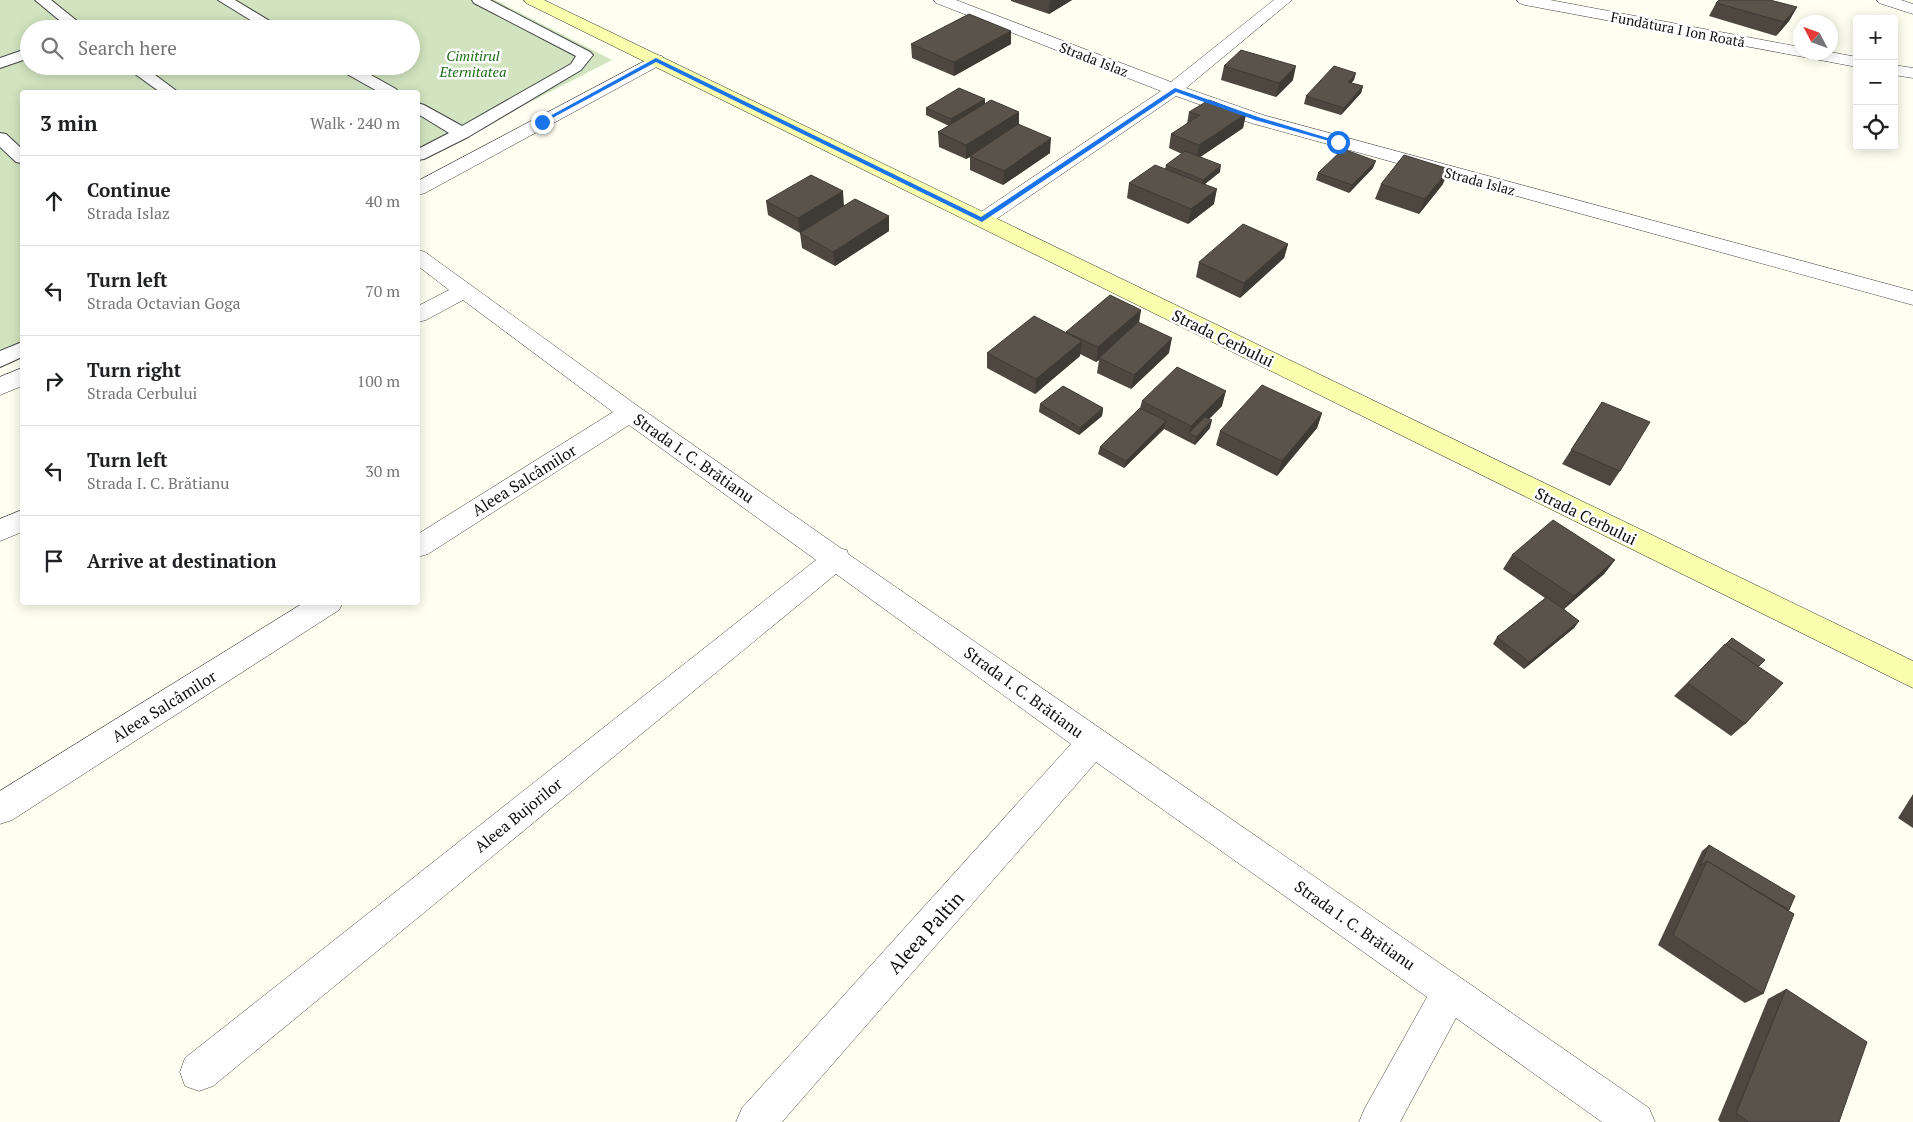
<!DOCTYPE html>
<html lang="en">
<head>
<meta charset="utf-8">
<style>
	:root { --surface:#fff; --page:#f6f6f6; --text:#202124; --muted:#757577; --line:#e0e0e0 }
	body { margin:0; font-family:"PT Serif",serif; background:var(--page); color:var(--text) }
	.controls { position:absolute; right:15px; top:15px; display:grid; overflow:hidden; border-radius:5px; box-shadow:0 2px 12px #0003 }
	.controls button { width:45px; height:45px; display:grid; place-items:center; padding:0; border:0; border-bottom:1px solid var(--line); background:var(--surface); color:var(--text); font:25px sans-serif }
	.compass { position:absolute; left:1793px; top:15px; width:45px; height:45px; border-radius:50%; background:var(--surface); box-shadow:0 2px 12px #0003; rotate:311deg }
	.stop { position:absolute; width:15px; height:15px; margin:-11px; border:4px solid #1a73e8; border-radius:50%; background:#fff }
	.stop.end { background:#1a73e8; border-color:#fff; box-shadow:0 1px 5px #0008 }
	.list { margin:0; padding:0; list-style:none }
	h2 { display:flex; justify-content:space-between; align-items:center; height:65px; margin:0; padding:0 20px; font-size:21px }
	h2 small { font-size:16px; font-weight:400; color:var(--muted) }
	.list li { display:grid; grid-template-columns:32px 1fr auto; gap:15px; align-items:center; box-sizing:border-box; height:90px; padding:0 20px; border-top:1px solid var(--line) }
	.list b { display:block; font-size:19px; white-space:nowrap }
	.list p { margin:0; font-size:16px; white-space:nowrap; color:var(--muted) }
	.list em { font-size:16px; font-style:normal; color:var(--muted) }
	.icon { flex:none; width:28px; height:28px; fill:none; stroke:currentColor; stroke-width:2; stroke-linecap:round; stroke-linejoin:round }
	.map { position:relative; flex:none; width:1913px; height:1122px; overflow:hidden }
	.search { position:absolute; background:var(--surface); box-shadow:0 2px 12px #0003; left:20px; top:20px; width:400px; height:55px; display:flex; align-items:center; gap:12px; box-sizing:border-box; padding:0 18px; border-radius:28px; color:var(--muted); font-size:19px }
	.panel { position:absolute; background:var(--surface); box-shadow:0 2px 12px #0003; left:20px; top:90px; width:400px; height:515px; border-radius:5px }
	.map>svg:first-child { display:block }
</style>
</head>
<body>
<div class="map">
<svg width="1913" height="1122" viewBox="0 0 1913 1122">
	<rect width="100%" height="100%" fill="#fffff1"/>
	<!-- cemetery -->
	<path fill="#d1e4bf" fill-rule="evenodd" d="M0,0H495L612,60L418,160V92H22V350L0,361ZM29,29H411V66H29Z"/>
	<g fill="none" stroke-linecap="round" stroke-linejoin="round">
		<!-- lane casing -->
		<g stroke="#424242" stroke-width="2">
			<g id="lane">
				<path d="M35,0H51L87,29H70Z"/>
				<path d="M218,0H235L283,29H265Z"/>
				<path d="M472,0H490L590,52L593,55L581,70L468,137L424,159L418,160V149L449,133L418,114V103L424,105L462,126L571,64L576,56L474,3Z"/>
				<path d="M29,48V58L0,68V58Z"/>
				<path d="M124,66H143L178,92H160Z"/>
				<path d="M335,66H355L396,89L398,92H379L338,69Z"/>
				<path d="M0,133L6,134L22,149V163L16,162L0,147Z"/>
				<path d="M22,342V357L0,367V351Z"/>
			</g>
		</g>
		<!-- street casing -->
		<g stroke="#424242" stroke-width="1">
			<g id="street">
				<path d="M934,0H956L1171,82L1274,0H1292L1186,88L1263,115L1913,291V305L1251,123L1176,96L989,224L982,226L975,224L972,220L975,216L1161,91L936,3Z"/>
				<path d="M1517,0H1550L1800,47V52H1830L1857,57V67L1525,5L1519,3Z"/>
				<path d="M1877,0H1901L1913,4V14L1879,3Z"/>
				<path d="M656,55L662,56L664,60L662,64L425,193L418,195V181Z"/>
				<path d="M1894,65L1913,68V78L1894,75Z"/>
				<path d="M418,250L425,252L639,407L842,549L847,550L848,554L1649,1108L1655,1122H1602L1456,1018L1400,1122H1359L1365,1108L1427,997L1096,762L782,1122H736L742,1108L1071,744L836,574L213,1086L199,1091L185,1086L180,1072L185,1058L816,560L629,425L428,554L418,557V534L613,412L463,300L426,320L418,322V306L449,290L418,266Z"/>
				<path d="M22,368V386L0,395V377Z"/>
				<path d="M22,510V532L0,541V519Z"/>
				<path d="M305,602H343L339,610L12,820L0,824V791Z"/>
			</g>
		</g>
		<!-- secondary casing -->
		<g stroke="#313131" stroke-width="1">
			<path id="secondary" d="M524,0H544L1913,661V688L526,3Z"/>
		</g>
		<!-- lane -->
		<use href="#lane" fill="#fff" fill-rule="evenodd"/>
		<!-- street -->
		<use href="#street" fill="#fff" fill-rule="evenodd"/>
		<!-- secondary -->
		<use href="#secondary" fill="#f9ffac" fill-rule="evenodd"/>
	</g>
	<!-- wall -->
	<g fill="#4d4740">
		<path d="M1011,0H1072L1049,14L1011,1Z"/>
		<path d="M1716,3L1797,7L1789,21L1776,36L1709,16Z"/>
		<path d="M1011,31V44L954,76L912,58L911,44Z"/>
		<path d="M1224,66L1293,80L1276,97L1221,80Z"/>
		<path d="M1354,80L1351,83L1363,86L1361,93L1341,115L1304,104L1306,96Z"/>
		<path d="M985,99V104L1019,112V124L1050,153L1003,185L970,170V157L966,159L939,147L938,132L949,126L926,115V108Z"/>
		<path d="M1189,112L1246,114L1243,128L1200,157L1220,172L1205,184L1214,204L1188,224L1127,198L1129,183L1165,169L1166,165L1182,154L1169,148L1171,134L1187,124Z"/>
		<path d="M1373,168L1349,193L1316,180L1318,173Z"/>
		<path d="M1381,184H1443L1419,214L1375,199Z"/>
		<path d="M843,191L800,233L768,215L766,201Z"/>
		<path d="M889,216V231L835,266L802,248L800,233Z"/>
		<path d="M1288,244L1284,258L1240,298L1196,277L1199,262Z"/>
		<path d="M1141,310L1139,323L1169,353L1131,389L1097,373L1099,360L1096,362L1080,354V356L1035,394L987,368V353L1066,333V332Z"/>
		<path d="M1142,401L1222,406L1209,419L1210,428L1195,445L1164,429L1124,468L1098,454L1100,447L1140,408Z"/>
		<path d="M1602,402L1620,471L1610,486L1562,464Z"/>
		<path d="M1040,404L1103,408L1102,416L1079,435L1039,412Z"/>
		<path d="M1322,413L1317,428L1277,476L1216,445L1220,431Z"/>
		<path d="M1512,555L1615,560L1604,574L1564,609L1579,621L1574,628L1524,669L1493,644L1497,637L1545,598L1503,569Z"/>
		<path d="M1732,638L1758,667L1745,724L1731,736L1674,696Z"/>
		<path d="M1913,794V828L1898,818Z"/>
		<path d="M1709,845L1789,910L1763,994L1745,1003L1658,945L1702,851Z"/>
		<path d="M1786,989L1839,1122H1720L1718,1120L1768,999Z"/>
	</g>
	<!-- shaded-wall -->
	<g fill="#3e3a34">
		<path d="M1051,0H1072L1049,14L1050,1Z"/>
		<path d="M1797,7L1789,21L1776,36L1784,22Z"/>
		<path d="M1011,31V44L954,76V62Z"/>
		<path d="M1296,66L1293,80L1276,97L1279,83Z"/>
		<path d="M1356,73L1354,80L1346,89L1348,82Z"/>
		<path d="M1363,86L1361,93L1341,115L1344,108Z"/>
		<path d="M985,99V106L951,127V119Z"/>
		<path d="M1019,112L1018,126L970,156V157L966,159V145Z"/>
		<path d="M1246,114L1243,128L1196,160L1199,145Z"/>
		<path d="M1051,138L1050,153L1003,185L1004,171Z"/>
		<path d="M1376,161L1373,168L1349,193L1352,185Z"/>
		<path d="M1221,165L1220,172L1201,187L1203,180Z"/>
		<path d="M1449,169L1443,184L1419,214L1425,199Z"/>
		<path d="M1217,189L1214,204L1188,224L1191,209Z"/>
		<path d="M843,191L844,206L800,233L798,218Z"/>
		<path d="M889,216V231L835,266L833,252Z"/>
		<path d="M1288,244L1284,258L1240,298L1244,283Z"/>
		<path d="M1141,310L1138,325L1099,358V360L1096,362L1098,347Z"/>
		<path d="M1172,338L1169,353L1131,389L1134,375Z"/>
		<path d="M1082,341L1080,356L1035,394L1036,379Z"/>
		<path d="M1226,391L1222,406L1193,435L1189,433L1191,426Z"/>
		<path d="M1103,408L1102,416L1079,435L1080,428Z"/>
		<path d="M1322,413L1317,428L1277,476L1282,461Z"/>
		<path d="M1212,420L1210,428L1195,445L1196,437Z"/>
		<path d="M1166,421L1164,429L1124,468L1126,461Z"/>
		<path d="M1615,560L1604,574L1563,610L1574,596Z"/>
		<path d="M1579,621L1574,628L1524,669L1529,662Z"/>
	</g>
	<!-- building -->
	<g fill="#59534a" stroke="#3e3a34">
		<path d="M1719,0H1770L1797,7L1784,22L1716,3Z"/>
		<path d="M969,14L1011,31L954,62L911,44Z"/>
		<path d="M1241,50L1296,66L1279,83L1224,66Z"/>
		<path d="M1334,66L1356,73L1348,82L1363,86L1344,108L1306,96Z"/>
		<path d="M959,88L985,99L951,119L926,108Z"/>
		<path d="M991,100L1019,112L966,145L938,132Z"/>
		<path d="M1209,100L1246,114L1199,145L1171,134L1200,115L1189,112Z"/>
		<path d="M1018,124L1051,138L1004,171L970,156Z"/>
		<path d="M1343,149L1376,161L1352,185L1318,173Z"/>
		<path d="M1185,151L1221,165L1203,180L1166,165Z"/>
		<path d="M1404,155L1449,169L1425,199L1381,184Z"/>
		<path d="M1155,165L1217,189L1191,209L1129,183Z"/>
		<path d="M811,175L843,191L798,218L766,201Z"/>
		<path d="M855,199L889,216L833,252L800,233Z"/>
		<path d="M1243,224L1288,244L1244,283L1199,262Z"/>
		<path d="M1110,295L1141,310L1098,347L1066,332Z"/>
		<path d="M1034,316L1082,341L1036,379L987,353Z"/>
		<path d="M1138,322L1172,338L1134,375L1099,358Z"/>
		<path d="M1177,367L1226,391L1191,426L1142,401Z"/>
		<path d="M1262,385L1322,413L1282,461L1220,431Z"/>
		<path d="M1063,386L1103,408L1080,428L1040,404Z"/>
		<path d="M1602,402L1650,422L1620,471L1571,450Z"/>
		<path d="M1140,408L1166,421L1126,461L1100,447Z"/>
		<path d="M1205,417L1212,420L1196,437L1189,433Z"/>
		<path d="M1553,520L1615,560L1574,596L1512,555Z"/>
		<path d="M1547,597L1579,621L1529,662L1497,637Z"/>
		<path d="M1732,638L1765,660L1758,667L1725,645Z"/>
		<path d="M1725,644L1783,683L1745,724L1688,683Z"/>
		<path d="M1709,845L1795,896L1789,910L1707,861L1700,866Z"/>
		<path d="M1707,861L1794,914L1763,994L1673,935Z"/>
		<path d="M1786,989L1867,1042L1839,1122H1748L1736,1113Z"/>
	</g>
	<!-- route -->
	<path fill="#1a73e8" d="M656,58L981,217L1175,88L1258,117L1341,142L1336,143L1255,120L1176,92L982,222L656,62L543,123L539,122Z"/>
	<g text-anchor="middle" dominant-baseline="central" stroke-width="5" stroke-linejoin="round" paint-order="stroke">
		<!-- far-street labels -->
		<g font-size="14" fill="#0f0f0f" stroke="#fff">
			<text transform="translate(1678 29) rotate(11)">Fundătura I Ion Roată</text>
			<text transform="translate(1094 59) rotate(21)">Strada Islaz</text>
			<text transform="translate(1480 181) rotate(15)">Strada Islaz</text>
		</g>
		<!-- far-park labels -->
		<g font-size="14" font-style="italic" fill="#1b6d19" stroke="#fff">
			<text x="473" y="55">Cimitirul<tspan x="473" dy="16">Eternitatea</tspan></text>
		</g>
		<!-- street labels -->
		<g font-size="16" fill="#0f0f0f" stroke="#fff">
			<text transform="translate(1223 338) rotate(26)">Strada Cerbului</text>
			<text transform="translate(694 458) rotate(35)">Strada I. C. Brătianu</text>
			<text transform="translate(524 480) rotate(-32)">Aleea Salcâmilor</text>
			<text transform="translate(1586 516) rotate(26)">Strada Cerbului</text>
			<text transform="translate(1024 692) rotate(36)">Strada I. C. Brătianu</text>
			<text transform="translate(164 706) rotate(-32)">Aleea Salcâmilor</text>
			<text transform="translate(518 815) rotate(-39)">Aleea Bujorilor</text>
			<text transform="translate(1355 925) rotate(35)">Strada I. C. Brătianu</text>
		</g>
		<!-- near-street labels -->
		<g font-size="19" fill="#0f0f0f" stroke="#fff">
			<text transform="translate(925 932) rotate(-48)">Aleea Paltin</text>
		</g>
	</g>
</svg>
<div class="controls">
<button>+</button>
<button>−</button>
<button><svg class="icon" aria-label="locate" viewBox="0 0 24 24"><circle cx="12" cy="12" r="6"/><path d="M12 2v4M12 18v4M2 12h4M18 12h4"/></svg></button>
</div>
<svg class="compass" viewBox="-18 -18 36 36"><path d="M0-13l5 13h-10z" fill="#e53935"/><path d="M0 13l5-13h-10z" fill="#757577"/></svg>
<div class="stop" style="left:1338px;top:142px"></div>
<div class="stop end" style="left:542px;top:122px"></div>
<div class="search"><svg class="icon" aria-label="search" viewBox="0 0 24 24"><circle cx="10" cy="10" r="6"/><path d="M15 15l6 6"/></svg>Search here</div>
<section class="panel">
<h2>3 min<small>Walk · 240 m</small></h2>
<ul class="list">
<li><svg class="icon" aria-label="ahead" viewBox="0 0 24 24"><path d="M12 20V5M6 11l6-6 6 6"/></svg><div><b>Continue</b><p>Strada Islaz</p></div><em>40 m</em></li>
<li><svg class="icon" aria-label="left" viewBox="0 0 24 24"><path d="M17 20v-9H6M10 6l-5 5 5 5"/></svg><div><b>Turn left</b><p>Strada Octavian Goga</p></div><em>70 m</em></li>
<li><svg class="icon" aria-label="right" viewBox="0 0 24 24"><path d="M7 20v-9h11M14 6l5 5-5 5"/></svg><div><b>Turn right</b><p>Strada Cerbului</p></div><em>100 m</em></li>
<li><svg class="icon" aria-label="left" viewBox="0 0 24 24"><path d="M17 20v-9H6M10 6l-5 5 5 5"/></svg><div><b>Turn left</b><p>Strada I. C. Brătianu</p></div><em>30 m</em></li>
<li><svg class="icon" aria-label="arrive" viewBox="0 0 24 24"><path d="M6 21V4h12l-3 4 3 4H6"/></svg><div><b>Arrive at destination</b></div></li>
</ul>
</section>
</div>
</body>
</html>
